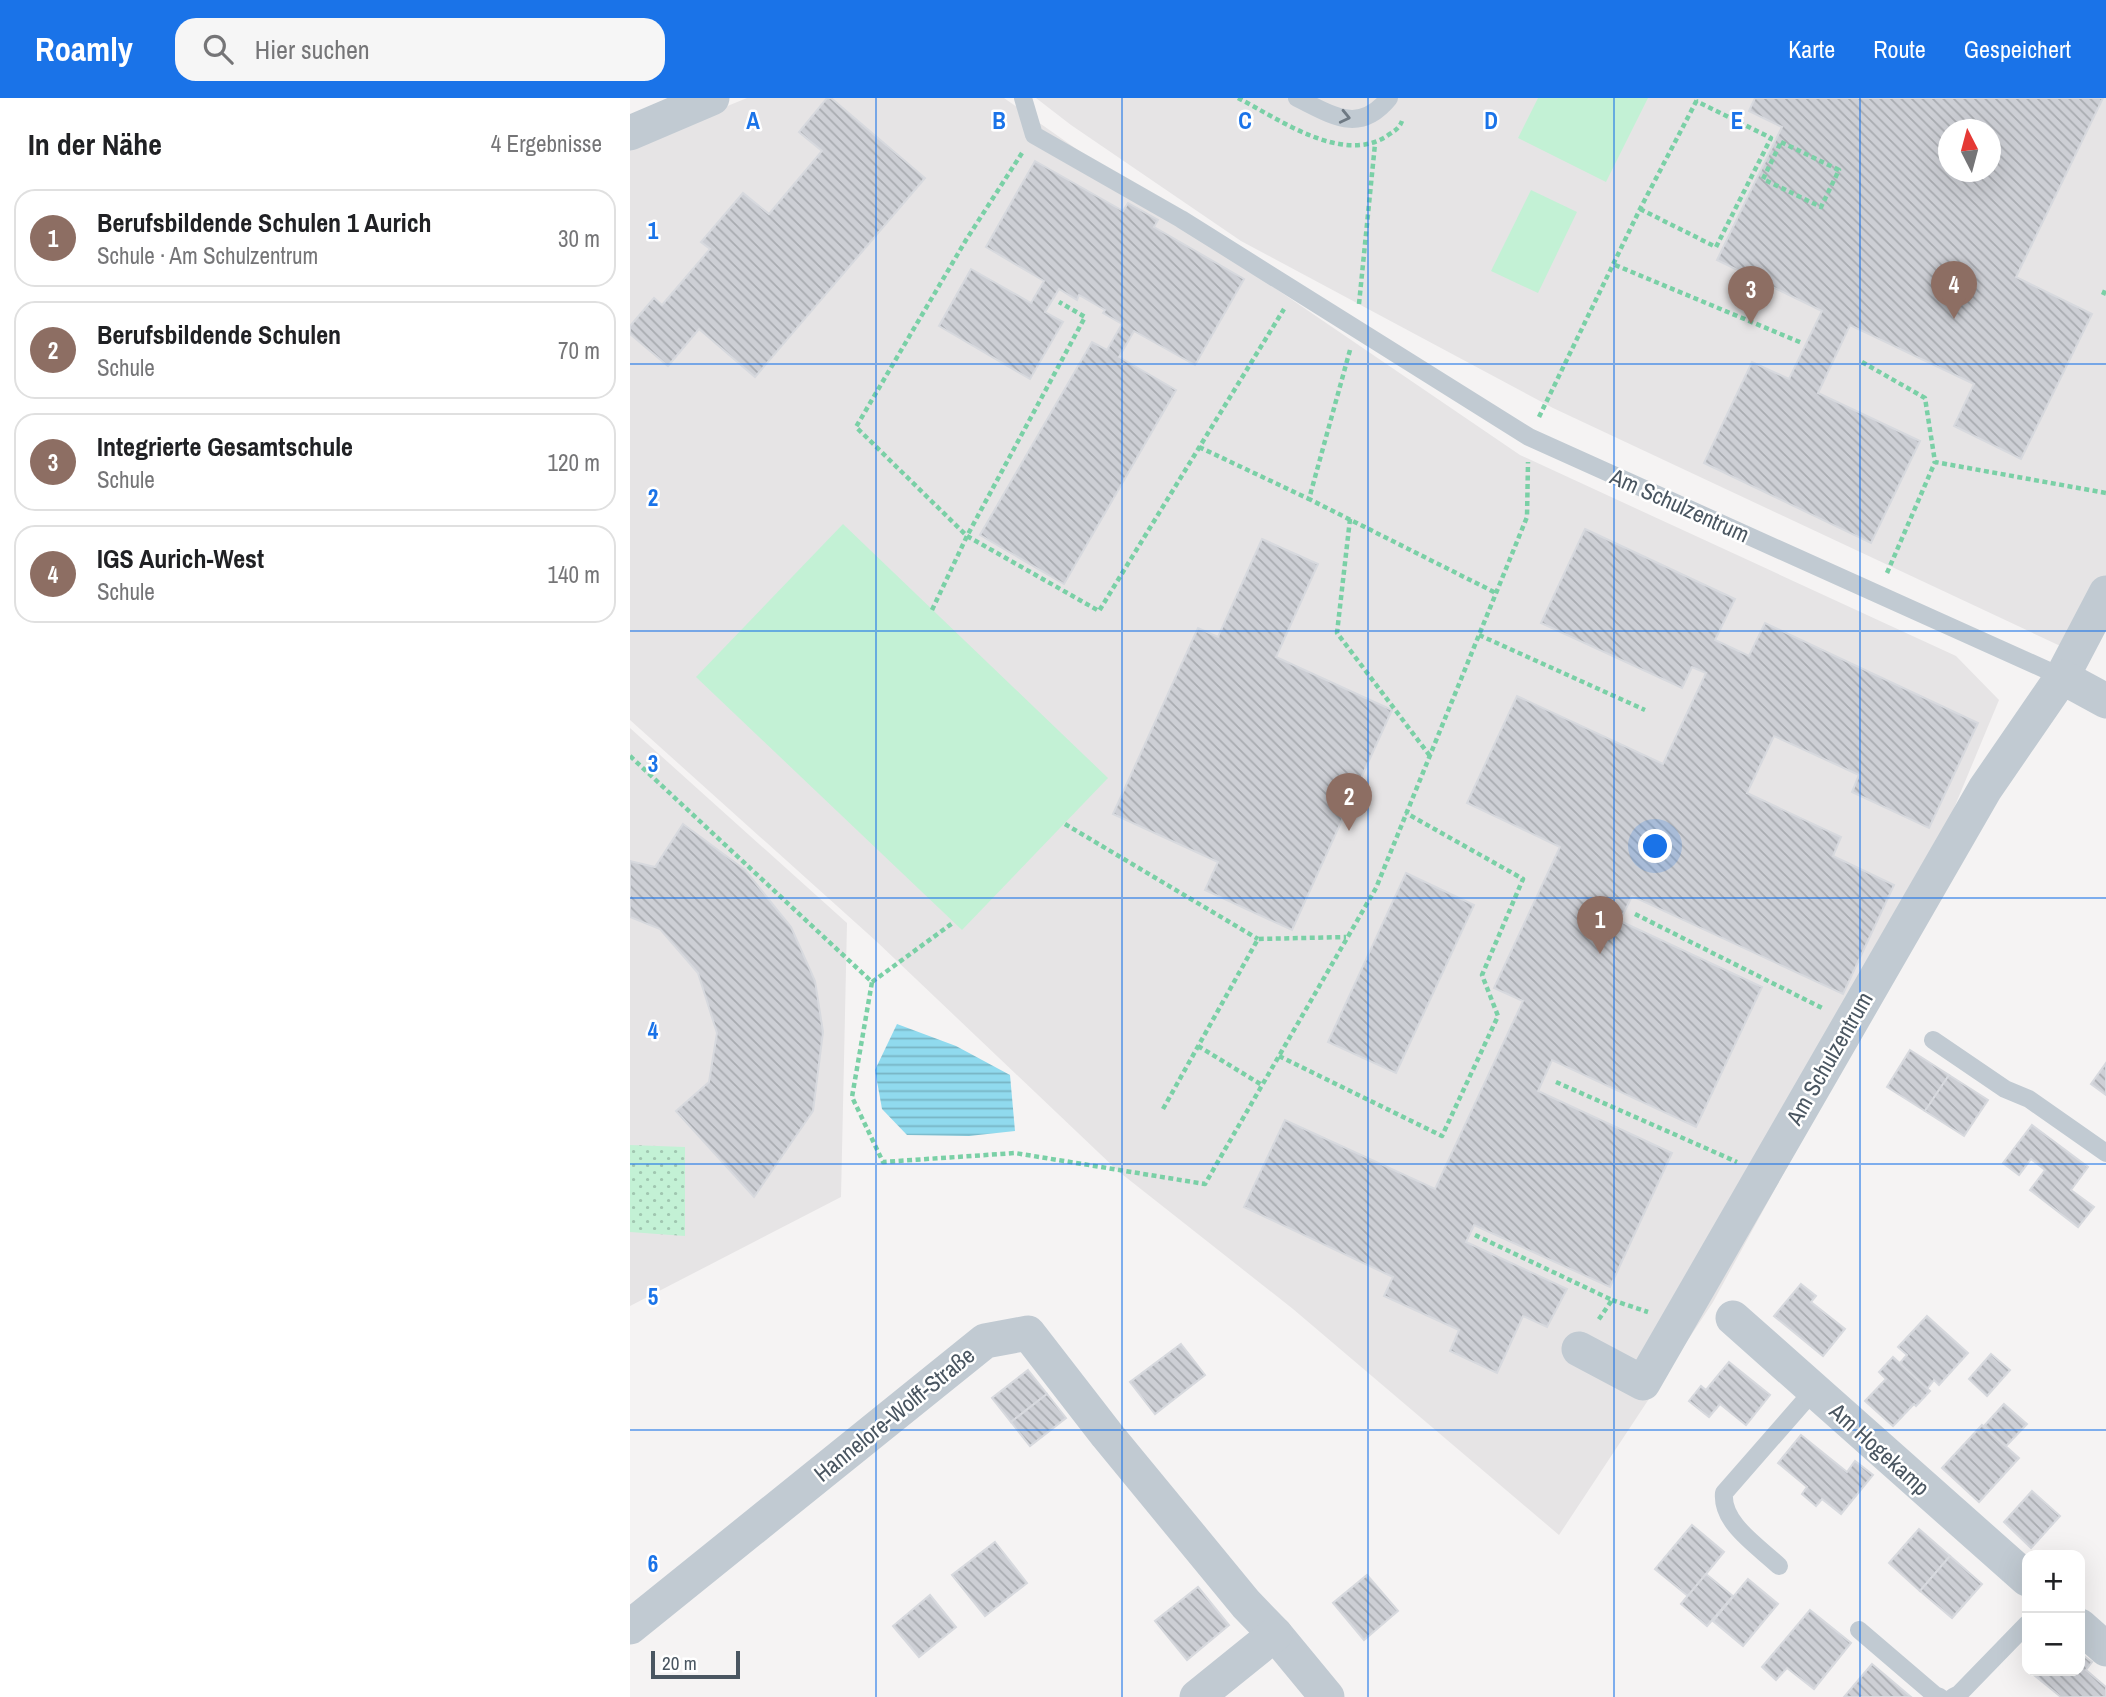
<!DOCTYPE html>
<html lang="de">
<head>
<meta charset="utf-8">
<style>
	:root { --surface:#fff; --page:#f6f6f6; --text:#202124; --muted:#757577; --line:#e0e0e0; --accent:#1a73e8 }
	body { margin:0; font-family:"Archivo Narrow",sans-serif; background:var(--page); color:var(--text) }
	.controls { position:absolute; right:21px; bottom:21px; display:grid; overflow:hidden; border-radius:14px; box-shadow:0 7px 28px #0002 }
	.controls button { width:63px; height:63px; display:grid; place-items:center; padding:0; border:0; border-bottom:2px solid var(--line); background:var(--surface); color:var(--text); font:35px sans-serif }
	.compass { position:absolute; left:1308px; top:21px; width:63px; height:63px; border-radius:50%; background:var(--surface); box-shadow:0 7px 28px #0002; rotate:354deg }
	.scale { position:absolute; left:21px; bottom:18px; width:89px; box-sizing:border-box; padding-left:7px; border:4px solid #4a5661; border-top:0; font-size:19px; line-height:24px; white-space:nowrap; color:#4a5661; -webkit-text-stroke:5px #fff; paint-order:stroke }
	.you { position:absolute; left:1026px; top:749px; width:24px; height:24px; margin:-18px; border:5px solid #fff; border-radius:50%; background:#1a73e8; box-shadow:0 0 0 10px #1a73e833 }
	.badge { display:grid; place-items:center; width:46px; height:46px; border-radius:50%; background:var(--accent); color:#fff; font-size:23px; font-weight:700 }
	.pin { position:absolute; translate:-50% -58px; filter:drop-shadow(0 2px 4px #0008) }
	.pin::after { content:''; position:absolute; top:37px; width:24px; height:21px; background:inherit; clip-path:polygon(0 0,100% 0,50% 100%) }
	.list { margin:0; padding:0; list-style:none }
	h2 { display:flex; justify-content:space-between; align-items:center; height:91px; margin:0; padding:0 28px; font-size:30px }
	h2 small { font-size:23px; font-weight:400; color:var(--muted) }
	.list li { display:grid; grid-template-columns:46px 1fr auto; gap:21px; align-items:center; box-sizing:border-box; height:98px; margin:0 14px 14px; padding:0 14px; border:2px solid var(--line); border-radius:21px }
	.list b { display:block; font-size:26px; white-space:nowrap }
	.list p { margin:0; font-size:23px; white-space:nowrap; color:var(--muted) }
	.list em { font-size:23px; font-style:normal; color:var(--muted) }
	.icon { flex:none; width:38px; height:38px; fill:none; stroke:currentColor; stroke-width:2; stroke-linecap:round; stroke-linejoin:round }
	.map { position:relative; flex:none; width:1476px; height:1599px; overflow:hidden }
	header { display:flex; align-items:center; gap:42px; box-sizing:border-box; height:98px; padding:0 35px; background:var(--accent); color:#fff }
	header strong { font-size:33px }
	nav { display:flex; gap:38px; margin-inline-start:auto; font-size:24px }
	.search { width:490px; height:63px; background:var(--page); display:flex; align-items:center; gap:18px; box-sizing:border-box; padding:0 24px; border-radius:21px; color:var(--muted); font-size:26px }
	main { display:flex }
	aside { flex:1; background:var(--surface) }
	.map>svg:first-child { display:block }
</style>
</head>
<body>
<header>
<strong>Roamly</strong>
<div class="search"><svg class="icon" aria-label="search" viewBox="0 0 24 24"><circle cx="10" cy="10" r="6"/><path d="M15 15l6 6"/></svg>Hier suchen</div>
<nav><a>Karte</a><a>Route</a><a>Gespeichert</a></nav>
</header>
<main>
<aside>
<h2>In der Nähe<small>4 Ergebnisse</small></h2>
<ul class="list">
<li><span class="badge" style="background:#8d6e63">1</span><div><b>Berufsbildende Schulen 1 Aurich</b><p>Schule · Am Schulzentrum</p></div><em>30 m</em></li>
<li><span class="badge" style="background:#8d6e63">2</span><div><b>Berufsbildende Schulen</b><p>Schule</p></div><em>70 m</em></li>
<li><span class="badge" style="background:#8d6e63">3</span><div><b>Integrierte Gesamtschule</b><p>Schule</p></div><em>120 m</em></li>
<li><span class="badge" style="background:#8d6e63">4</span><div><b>IGS Aurich-West</b><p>Schule</p></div><em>140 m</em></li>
</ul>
</aside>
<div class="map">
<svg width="1476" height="1599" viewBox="0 0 1476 1599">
	<defs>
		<pattern id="park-dots" width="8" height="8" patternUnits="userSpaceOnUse" patternTransform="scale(1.75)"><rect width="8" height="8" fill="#c3f1d5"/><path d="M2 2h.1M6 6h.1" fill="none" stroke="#a0c6b0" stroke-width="1.8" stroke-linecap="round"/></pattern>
		<pattern id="water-rules" width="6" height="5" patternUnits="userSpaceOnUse" patternTransform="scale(1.75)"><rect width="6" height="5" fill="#90daee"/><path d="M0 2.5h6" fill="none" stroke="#78b4c4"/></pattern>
		<pattern id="building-back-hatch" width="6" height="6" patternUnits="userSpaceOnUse" patternTransform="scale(1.75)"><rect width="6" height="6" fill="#cdcfd5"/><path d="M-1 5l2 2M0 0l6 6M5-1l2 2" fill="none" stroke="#a8abb0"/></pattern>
	</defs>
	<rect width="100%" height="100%" fill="#f5f3f3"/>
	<!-- education -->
	<g fill="#e6e4e5" fill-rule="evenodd">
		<path d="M117,0H374L617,171L890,357L1326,558L1369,602L1230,936L1083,1204L929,1437L663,1211L488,1073L246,843L0,622V48Z"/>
		<path d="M406,0H1476V527L1456,560L923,310L611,143L441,27ZM1318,32H1360V74H1318Z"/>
		<path d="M0,630L217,825L211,1099L0,1208Z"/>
	</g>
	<!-- grass -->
	<g fill="#c3f1d5">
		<path d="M908,0H1018L976,84L888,40Z"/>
		<path d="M901,92L947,114L908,195L861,173Z"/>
		<path d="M213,426L478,680L332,832L66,579Z"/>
	</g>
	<!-- park -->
	<path fill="url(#park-dots)" d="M0,1047L55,1049V1138L0,1134Z"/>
	<!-- water -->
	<path fill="url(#water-rules)" d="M267,926L326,948L380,977L385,1033L339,1038L277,1037L252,1011L245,972Z"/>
	<!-- building -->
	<g fill="url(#building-back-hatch)" stroke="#d7d9de" stroke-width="2" fill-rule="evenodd">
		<path d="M197,0H201L295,80L125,279L69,231L38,268L0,236V228L24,200L32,207L80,151L71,144L113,95L139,116L192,53L169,34Z"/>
		<path d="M1125,0H1473L1386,179L1462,216L1391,361L1324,328L1344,286L1220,227L1188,295L1290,343L1241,445L1074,365L1122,264L1159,281L1192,213L1087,162L1152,29L1119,13ZM1318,32H1360V74H1318Z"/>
		<path d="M405,63L493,113L498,105L528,122L524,129L614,181L565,267L504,233L489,259L546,292L434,486L350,437L462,244L477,252L492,226L473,215L475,212L449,197L447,202L429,191L415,214L433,224L400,281L309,228L341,171L401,205L414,183L356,149Z"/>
		<path d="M955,431L1105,501L1085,542L1119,558L1135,525L1348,625L1299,730L1222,694L1229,677L1144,638L1117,695L1211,739L1203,758L1264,787L1213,896L1002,798L990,823L1132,889L1066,1029L922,962L908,993L1042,1055L980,1189L844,1127L836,1144L937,1191L917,1229L893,1218L867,1275L820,1253L829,1232L754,1198L763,1179L614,1109L655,1022L805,1091L893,903L864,890L930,749L837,705L887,598L1033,666L1076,575L1062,569L1052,590L911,525Z"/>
		<path d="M632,441L688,466L646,559L762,612L662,832L575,792L588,764L483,716L568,530L588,539Z"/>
		<path d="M53,726L115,772L161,829L185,883L193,934L183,1013L124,1099L46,1013L79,984L87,935L68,875L30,831L0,819V763L25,769Z"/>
		<path d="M776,775L844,807L766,975L698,944Z"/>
		<path d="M1280,952L1319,977L1295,1013L1257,989Z"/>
		<path d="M1476,965V997L1461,986Z"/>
		<path d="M1319,977L1358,1002L1334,1038L1295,1013Z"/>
		<path d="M1402,1027L1458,1069L1441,1092L1464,1109L1448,1129L1400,1092L1415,1072L1401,1061L1389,1077L1373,1065Z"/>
		<path d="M1171,1186L1186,1198L1181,1204L1215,1231L1193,1258L1144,1218Z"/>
		<path d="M1297,1218L1338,1255L1309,1287L1304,1282L1297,1291L1269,1266L1277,1257L1268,1249Z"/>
		<path d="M551,1246L575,1277L525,1316L500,1284Z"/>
		<path d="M1361,1256L1380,1272L1357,1298L1339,1281Z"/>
		<path d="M1263,1259L1300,1293L1286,1308L1284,1306L1263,1328L1235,1303L1256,1281L1249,1274Z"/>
		<path d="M1099,1264L1140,1297L1116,1327L1090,1306L1079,1319L1059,1303L1071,1288L1076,1292Z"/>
		<path d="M398,1272L417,1296L381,1324L362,1300Z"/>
		<path d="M417,1296L436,1320L400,1348L381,1324Z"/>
		<path d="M1374,1306L1397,1326L1376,1348L1354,1328Z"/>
		<path d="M1352,1327L1389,1360L1349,1404L1312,1370Z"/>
		<path d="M1171,1337L1217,1374L1225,1363L1243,1377L1211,1416L1192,1401L1186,1408L1172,1396L1177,1389L1148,1365Z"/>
		<path d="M1402,1393L1430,1418L1401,1450L1374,1424Z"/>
		<path d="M1062,1427L1094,1454L1058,1498L1025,1471Z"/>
		<path d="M1289,1431L1320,1458L1290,1493L1259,1465Z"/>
		<path d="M365,1444L397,1485L355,1518L322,1477Z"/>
		<path d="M1320,1458L1352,1486L1322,1520L1290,1493Z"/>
		<path d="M1076,1476L1103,1498L1077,1528L1051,1506Z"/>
		<path d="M737,1477L768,1513L734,1542L703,1505Z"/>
		<path d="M1118,1481L1148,1506L1113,1548L1083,1523Z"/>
		<path d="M568,1489L599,1527L557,1562L525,1523Z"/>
		<path d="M300,1497L326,1529L289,1559L263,1528Z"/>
		<path d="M1180,1512L1221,1545L1184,1591L1157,1570L1146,1582L1132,1569Z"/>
		<path d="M1451,1556L1462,1564L1456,1572L1476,1589V1599H1431L1399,1573H1450Z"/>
		<path d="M1242,1566L1281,1599H1214Z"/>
	</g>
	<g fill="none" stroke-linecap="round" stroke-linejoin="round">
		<!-- path -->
		<g stroke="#7ad0a6" stroke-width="4.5" stroke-dasharray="5 3.5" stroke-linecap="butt">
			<path d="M608,0C649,21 712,67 757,38C764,33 769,31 772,23"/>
			<path d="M1151,44L1209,72L1191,109L1133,81Z"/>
			<path d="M392,55L336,142L226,329L337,438L469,513L654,211"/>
			<path d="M1010,111L1086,149L1141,40L1066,3"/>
			<path d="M985,167L1172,245"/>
			<path d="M1473,197L1476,190"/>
			<path d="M729,206L745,46"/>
			<path d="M720,252L679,401L866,495"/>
			<path d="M1232,264L1295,300L1305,364L1476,395"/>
			<path d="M909,319L1010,111L1068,0"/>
			<path d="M569,349L679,401"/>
			<path d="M720,421L707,535L800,658"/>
			<path d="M1257,475L1305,364"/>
			<path d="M302,512L337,438L455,219L429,204"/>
			<path d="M849,537L1015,612"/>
			<path d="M0,658L242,884L222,999L253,1064L385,1055L575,1086L746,790L897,419L898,364"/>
			<path d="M435,726L628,841"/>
			<path d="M1005,816L1194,911"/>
			<path d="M242,884L324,824"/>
			<path d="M568,948L632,987"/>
			<path d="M649,958L812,1038L868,918L852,877L893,781L776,715"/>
			<path d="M926,984L1107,1064"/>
			<path d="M533,1011L628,841L716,839"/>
			<path d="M845,1137L982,1202L967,1224"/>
			<path d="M982,1202L1018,1214"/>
		</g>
		<!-- lane -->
		<g stroke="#c1cad2" stroke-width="18">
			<path d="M393,0L404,37L551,121L899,339L1432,579"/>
			<path d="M667,0C702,17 729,37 759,0"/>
			<path d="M1303,942L1375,991L1399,1001L1476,1055"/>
			<path d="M1149,1468C1128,1448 1091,1425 1094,1395L1184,1292"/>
			<path d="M1229,1532L1305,1597L1310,1599"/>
			<path d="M1323,1599L1329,1596L1397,1526"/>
		</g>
		<!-- street -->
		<g stroke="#c1cad2" stroke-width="35">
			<path d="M0,35L82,0"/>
			<path d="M1432,579L1476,495"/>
			<path d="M1103,1220L1397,1481"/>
			<path d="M949,1251L1013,1285L1355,691L1432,579L1476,603"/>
			<path d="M1450,1528L1476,1551"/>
			<path d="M0,1529L355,1243L398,1235L477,1337L616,1506L645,1536L697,1599"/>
			<path d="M567,1599L645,1536"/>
		</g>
	</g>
	<!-- one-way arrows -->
	<defs><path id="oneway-chevron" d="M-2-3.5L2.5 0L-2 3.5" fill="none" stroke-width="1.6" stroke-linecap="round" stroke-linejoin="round" transform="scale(1.75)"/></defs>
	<use stroke="#6e7983" href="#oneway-chevron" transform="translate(715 19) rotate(13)"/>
	<!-- grid -->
	<path fill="none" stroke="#1a73e8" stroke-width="2" stroke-opacity="0.55" d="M246,0V1599M492,0V1599M738,0V1599M984,0V1599M1230,0V1599M0,266H1476M0,533H1476M0,800H1476M0,1066H1476M0,1332H1476"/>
	<g text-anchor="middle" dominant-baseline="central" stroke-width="5" stroke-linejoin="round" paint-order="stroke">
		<!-- street labels -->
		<g font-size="23" fill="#4a5661" stroke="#fff">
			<text transform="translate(1050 407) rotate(24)">Am Schulzentrum</text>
			<text transform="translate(1199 960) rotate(-60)">Am Schulzentrum</text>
			<text transform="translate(264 1316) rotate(-39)">Hannelore-Wolff-Straße</text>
			<text transform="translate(1250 1351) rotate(42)">Am Hogekamp</text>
		</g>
	</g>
	<g font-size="23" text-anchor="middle" font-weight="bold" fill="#1a73e8" stroke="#fff" stroke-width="5" stroke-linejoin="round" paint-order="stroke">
		<text x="123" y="31">A</text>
		<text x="369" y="31">B</text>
		<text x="615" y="31">C</text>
		<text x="861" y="31">D</text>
		<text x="1107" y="31">E</text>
		<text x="23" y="141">1</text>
		<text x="23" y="408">2</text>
		<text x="23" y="674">3</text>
		<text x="23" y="941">4</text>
		<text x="23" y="1207">5</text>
		<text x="23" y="1474">6</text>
	</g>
</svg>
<div class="controls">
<button>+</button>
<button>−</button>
</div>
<svg class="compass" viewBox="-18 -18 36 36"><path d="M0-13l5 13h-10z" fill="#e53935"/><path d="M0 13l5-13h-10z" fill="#757577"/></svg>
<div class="scale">20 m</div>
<div class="you"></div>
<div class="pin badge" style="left:970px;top:856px;background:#8d6e63">1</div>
<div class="pin badge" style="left:719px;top:733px;background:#8d6e63">2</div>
<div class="pin badge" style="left:1121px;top:226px;background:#8d6e63">3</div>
<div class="pin badge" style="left:1324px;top:221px;background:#8d6e63">4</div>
</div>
</main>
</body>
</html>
